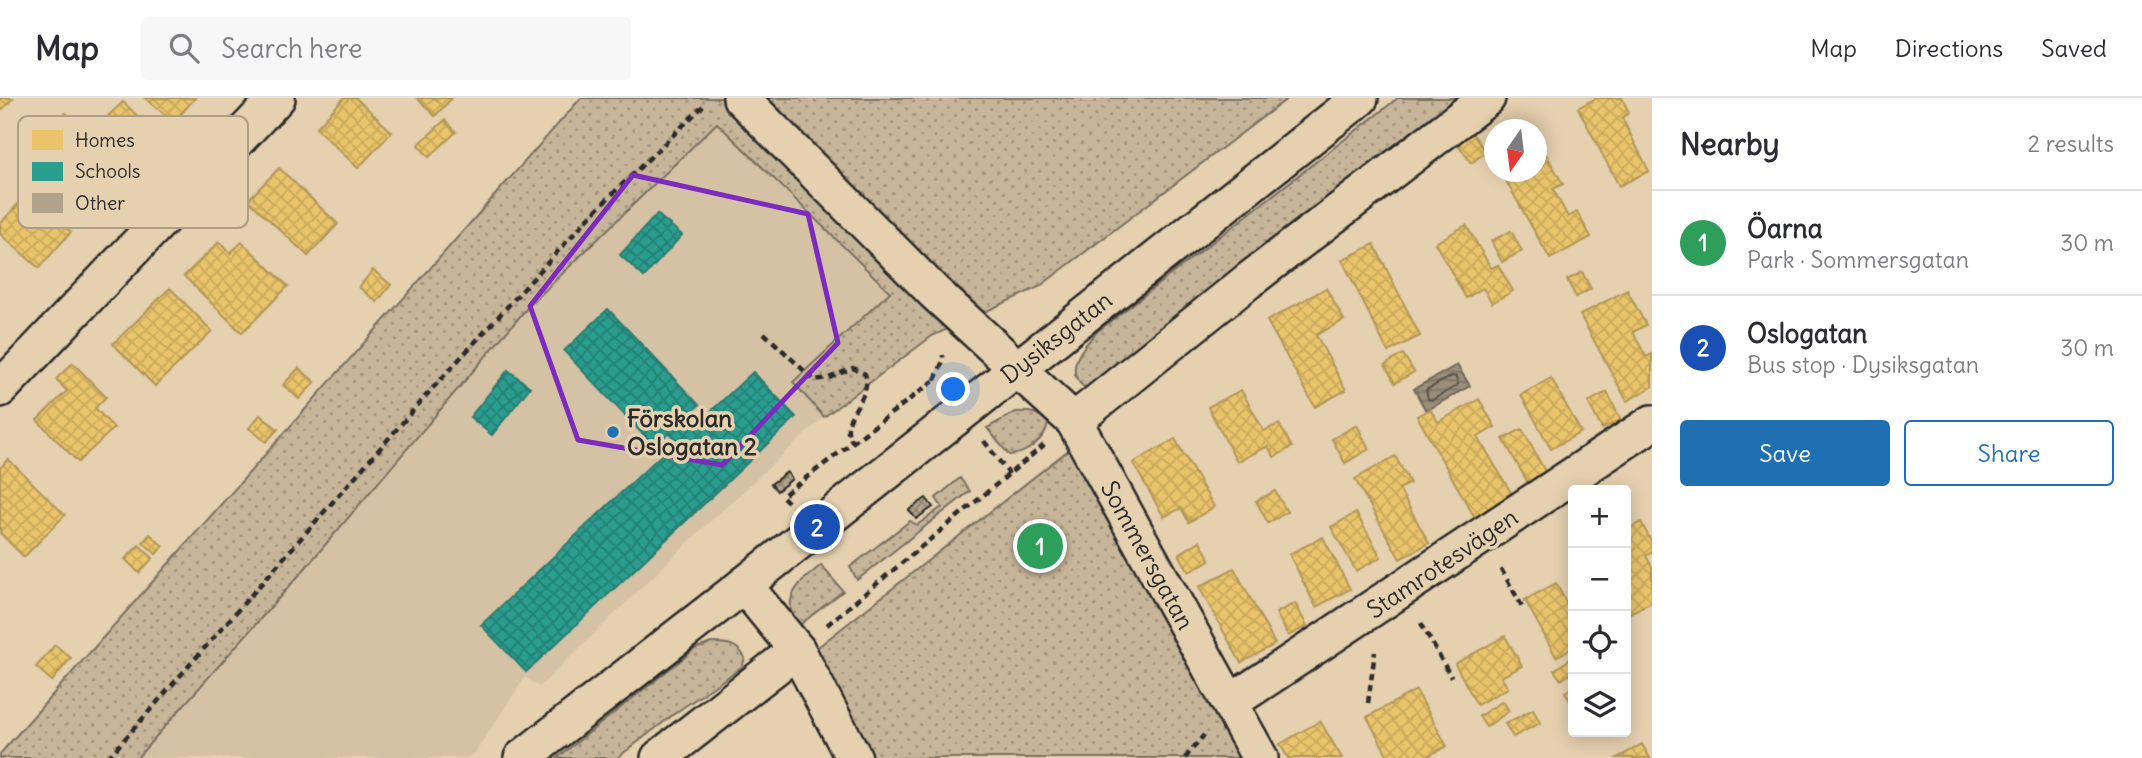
<!DOCTYPE html>
<html lang="en">
<head>
<meta charset="utf-8">
<style>
	:root { --surface:#fff; --page:#f7f7f7; --text:#2b2b33; --muted:#7c7c81; --line:#e1e1e2; --accent:#1f6fb2 }
	body { margin:0; font-family:Delius,sans-serif; background:var(--page); color:var(--text) }
	.controls { position:absolute; right:21px; bottom:21px; display:grid; overflow:hidden; border-radius:7px; box-shadow:0 4px 18px #0003 }
	.controls button { width:63px; height:63px; display:grid; place-items:center; padding:0; border:0; border-bottom:2px solid var(--line); background:var(--surface); color:var(--text); font:35px sans-serif }
	.compass { position:absolute; left:1484px; top:21px; width:63px; height:63px; border-radius:50%; background:var(--surface); box-shadow:0 4px 18px #0003; rotate:194deg }
	.you { position:absolute; left:954px; top:292px; width:24px; height:24px; margin:-18px; border:5px solid #fff; border-radius:50%; background:#1a73e8; box-shadow:0 0 0 10px #1a73e833 }
	.badge { display:grid; place-items:center; width:46px; height:46px; border-radius:50%; background:var(--accent); color:#fff; font-size:23px; font-weight:700 }
	.pin { position:absolute; translate:-50% -50%; border:4px solid #fff; box-shadow:0 2px 7px #0006 }
	.list { margin:0; padding:0; list-style:none }
	h2 { display:flex; justify-content:space-between; align-items:center; height:91px; margin:0; padding:0 28px; font-size:30px }
	h2 small { font-size:23px; font-weight:400; color:var(--muted) }
	.list li { display:grid; grid-template-columns:46px 1fr auto; gap:21px; align-items:center; box-sizing:border-box; height:105px; padding:0 28px; border-top:2px solid var(--line) }
	.list b { display:block; font-size:26px; white-space:nowrap }
	.list p { margin:0; font-size:23px; white-space:nowrap; color:var(--muted) }
	.list em { font-size:23px; font-style:normal; color:var(--muted) }
	.actions { display:flex; gap:14px; padding:21px 28px }
	.actions a { flex:1; padding:16px 0; border:2px solid var(--accent); border-radius:7px; text-align:center; font-size:24px; color:var(--accent) }
	.actions .main { background:var(--accent); color:#fff }
	.icon { flex:none; width:38px; height:38px; fill:none; stroke:currentColor; stroke-width:2; stroke-linecap:round; stroke-linejoin:round }
	.map { position:relative; flex:none; width:1652px; height:660px; overflow:hidden }
	header { display:flex; align-items:center; gap:42px; box-sizing:border-box; height:98px; padding:0 35px; background:var(--surface); border-bottom:2px solid var(--line) }
	header strong { font-size:33px }
	nav { display:flex; gap:38px; margin-inline-start:auto; font-size:24px }
	.search { width:490px; height:63px; background:var(--page); display:flex; align-items:center; gap:18px; box-sizing:border-box; padding:0 24px; border-radius:7px; color:var(--muted); font-size:26px }
	main { display:flex }
	aside { flex:1; background:var(--surface) }
	.map>svg:first-child { display:block }
</style>
</head>
<body>
<header>
<strong>Map</strong>
<div class="search"><svg class="icon" aria-label="search" viewBox="0 0 24 24"><circle cx="10" cy="10" r="6"/><path d="M15 15l6 6"/></svg>Search here</div>
<nav><a>Map</a><a>Directions</a><a>Saved</a></nav>
</header>
<main>
<div class="map">
<svg width="1652" height="660" viewBox="0 0 1652 660">
	<defs>
		<pattern id="grass-dots" width="8" height="8" patternUnits="userSpaceOnUse" patternTransform="scale(1.75)"><rect width="8" height="8" fill="#c7b599"/><path d="M2 2h.1M6 6h.1" fill="none" stroke="#a2937d" stroke-width="1.8" stroke-linecap="round"/></pattern>
		<pattern id="water-rules" width="6" height="5" patternUnits="userSpaceOnUse" patternTransform="scale(1.75)"><rect width="6" height="5" fill="#9b8e7a"/><path d="M0 2.5h6" fill="none" stroke="#7f7464"/></pattern>
		<pattern id="homes-cross-hatch" width="8" height="8" patternUnits="userSpaceOnUse" patternTransform="scale(1.75)"><rect width="8" height="8" fill="#e9c46a"/><path d="M0 0l8 8M0 8l8-8" fill="none" stroke="#c8a95c"/></pattern>
		<pattern id="schools-cross-hatch" width="8" height="8" patternUnits="userSpaceOnUse" patternTransform="scale(1.75)"><rect width="8" height="8" fill="#2a9d8f"/><path d="M0 0l8 8M0 8l8-8" fill="none" stroke="#248075"/></pattern>
		<pattern id="building-cross-hatch" width="8" height="8" patternUnits="userSpaceOnUse" patternTransform="scale(1.75)"><rect width="8" height="8" fill="#b1a28b"/><path d="M0 0l8 8M0 8l8-8" fill="none" stroke="#908472"/></pattern>
	</defs>
	<rect width="100%" height="100%" fill="#e5d0af"/>
	<filter id="ink" filterUnits="userSpaceOnUse"><feTurbulence type="fractalNoise" baseFrequency=".0143" numOctaves="2"/><feDisplacementMap in="SourceGraphic" scale="14" xChannelSelector="R" yChannelSelector="G"/><feConvolveMatrix kernelMatrix="1 2 1 2 8 2 1 2 1" color-interpolation-filters="sRGB"/></filter>
	<g filter="url(#ink)">
		<!-- built -->
		<path fill="#d5c2a4" d="M718,24L891,194L793,284L824,319L701,432L539,589L525,579L475,655L468,660H137L302,474L527,210Z"/>
		<!-- grass -->
		<g fill="url(#grass-dots)" stroke="#797062" stroke-width="2">
			<path d="M581,0H1288L1039,189L932,238L824,319L793,284L890,194L717,25L527,210L302,474L137,660H0V656Z"/>
			<path d="M1398,0H1457L1094,288L1084,289C1062,272 1084,247 1098,233Z"/>
			<path d="M1016,314C1029,313 1039,314 1048,325C1046,341 1026,357 1009,357L987,330Z"/>
			<path d="M1080,343L1245,660H871L813,553Z"/>
			<path d="M960,380L970,393L857,482L850,469L910,423L917,427L942,409L936,400Z"/>
			<path d="M821,467L843,493L797,529C780,498 799,486 821,467Z"/>
			<path d="M711,545C727,545 737,545 745,560L742,569L678,613L617,660H557L695,551Z"/>
		</g>
		<!-- water -->
		<path fill="url(#water-rules)" stroke="#6e665a" stroke-width="2" d="M1457,267L1470,288L1426,313L1414,291Z"/>
		<!-- homes -->
		<g fill="url(#homes-cross-hatch)" stroke="#b09657" stroke-width="2">
			<path d="M0,0H13L0,14Z"/>
			<path d="M145,0H195L174,24Z"/>
			<path d="M344,0H356L392,34L358,70L316,30Z"/>
			<path d="M417,0H452L435,18Z"/>
			<path d="M1596,0H1622L1629,15L1622,20L1649,73L1619,88L1578,10Z"/>
			<path d="M123,4L150,30L135,45L108,18Z"/>
			<path d="M66,15L82,29L70,42L54,28Z"/>
			<path d="M445,22L456,34L429,59L418,47Z"/>
			<path d="M1470,32L1486,54L1471,65L1455,42Z"/>
			<path d="M1539,44L1563,86L1553,91L1568,119L1577,114L1591,139L1550,161L1501,74H1536V45Z"/>
			<path d="M279,70L338,126L308,158L248,102Z"/>
			<path d="M28,95L71,134L39,170L0,136V126Z"/>
			<path d="M1466,127L1491,170L1498,167L1513,193L1492,205L1483,190L1466,200L1435,145Z"/>
			<path d="M1511,133L1522,153L1502,164L1491,143Z"/>
			<path d="M219,144L230,155L242,144L288,188L242,235L184,178Z"/>
			<path d="M1374,146L1420,238L1388,254L1342,162Z"/>
			<path d="M373,172L391,187L377,204L359,189Z"/>
			<path d="M1582,174L1591,191L1576,199L1567,182Z"/>
			<path d="M170,190L212,233L155,288L113,246Z"/>
			<path d="M1326,190L1344,222L1316,237L1346,292L1315,309L1267,223Z"/>
			<path d="M1627,192L1646,227L1633,234L1646,259L1652,256V289L1627,303L1580,217Z"/>
			<path d="M1403,256L1414,274L1395,285L1385,267Z"/>
			<path d="M73,265L106,299L95,310L114,330L78,364L37,322L67,293L56,281Z"/>
			<path d="M299,270L315,284L299,301L283,287Z"/>
			<path d="M1551,280L1581,334L1551,351L1521,297Z"/>
			<path d="M1241,292L1264,333L1279,326L1292,349L1274,359L1268,348L1237,364L1208,309Z"/>
			<path d="M1607,294L1621,322L1602,331L1588,304Z"/>
			<path d="M1479,301L1495,329L1478,339L1513,398L1475,420L1417,318L1430,311L1438,324Z"/>
			<path d="M260,317L278,331L266,344L249,330Z"/>
			<path d="M1357,327L1369,351L1345,365L1332,341Z"/>
			<path d="M1522,331L1546,375L1528,385L1503,341Z"/>
			<path d="M1175,341L1214,409L1189,424L1181,410L1164,419L1133,365Z"/>
			<path d="M1395,358L1410,385L1399,391L1429,445L1400,461L1355,381Z"/>
			<path d="M8,361L65,417L24,459L0,435V370Z"/>
			<path d="M1275,393L1287,414L1268,425L1256,403Z"/>
			<path d="M1356,415L1381,459L1356,473L1331,429Z"/>
			<path d="M1641,424L1652,445V454L1646,458L1652,469V504L1626,517V432Z"/>
			<path d="M150,436L163,448L156,456L143,444Z"/>
			<path d="M1323,439L1350,491L1316,509L1289,456Z"/>
			<path d="M1200,443L1210,462L1189,474L1179,456Z"/>
			<path d="M139,447L153,460L139,475L125,461Z"/>
			<path d="M1234,470L1275,546L1241,565L1199,489Z"/>
			<path d="M1556,485L1573,518V550L1556,559L1525,502Z"/>
			<path d="M1295,505L1307,528L1288,538L1276,515Z"/>
			<path d="M1505,538L1522,568L1501,579L1508,590L1477,607L1455,566Z"/>
			<path d="M55,547L71,560L52,583L36,569Z"/>
			<path d="M1569,562L1573,568V574L1561,582L1554,572Z"/>
			<path d="M1573,589V608L1565,594Z"/>
			<path d="M1416,592L1447,648L1424,660H1389L1367,619Z"/>
			<path d="M1503,603L1509,613L1486,629L1479,618Z"/>
			<path d="M1533,611L1540,625L1513,639L1505,626Z"/>
			<path d="M1320,623L1342,660H1288L1280,646Z"/>
			<path d="M1642,646L1650,660H1617Z"/>
		</g>
		<!-- schools -->
		<g fill="url(#schools-cross-hatch)" stroke="#2a7b71" stroke-width="2">
			<path d="M657,116L682,137L644,179L620,157Z"/>
			<path d="M608,211L699,307L685,320L694,329L753,274L796,319L526,574L481,527L676,343L669,335L654,348L564,253Z"/>
			<path d="M508,272L530,289L492,337L470,319Z"/>
		</g>
		<g fill="none" stroke-linecap="round" stroke-linejoin="round">
			<!-- shore -->
			<path stroke="#58534b" stroke-width="2" d="M1452,278L1456,279L1458,287L1432,302L1428,301L1426,292Z"/>
		</g>
		<!-- building -->
		<g fill="url(#building-cross-hatch)" stroke="#2b2b2b" stroke-width="2">
			<path d="M787,374L792,381L777,393L771,386Z"/>
			<path d="M926,400L933,409L916,421L909,412Z"/>
		</g>
		<g fill="none" stroke-linecap="round" stroke-linejoin="round">
			<!-- street casing -->
			<g stroke="#2b2b2b" stroke-width="40">
				<g id="street">
					<path d="M741,0L934,194L1074,323L1260,660"/>
					<path d="M0,291L277,0"/>
					<path d="M1074,323L1248,183L1487,0"/>
					<path d="M744,487L797,552L854,660"/>
					<path d="M1231,604L1652,325"/>
					<path d="M522,660L744,487L1360,0"/>
					<path d="M659,660L797,552"/>
				</g>
			</g>
			<!-- path -->
			<g stroke="#2b2b2b" stroke-width="4.5" stroke-dasharray="7 5" stroke-linecap="butt">
				<path d="M764,235L814,282L829,280L853,270L865,276C874,301 834,322 853,344"/>
				<path d="M935,282L943,263V257"/>
				<path d="M984,343L1009,376"/>
				<path d="M788,404L782,398L935,282L937,285"/>
				<path d="M1501,471L1523,510"/>
				<path d="M1421,525L1451,579"/>
				<path d="M827,527L1044,347"/>
				<path d="M1368,605L1375,554"/>
				<path d="M108,660L432,291L593,115L703,8"/>
				<path d="M1185,660L1204,637"/>
			</g>
			<!-- street -->
			<use href="#street" stroke="#e5d0af" stroke-width="35"/>
		</g>
	</g>
	<!-- marked area -->
	<path fill="none" stroke="#7b2cbf" stroke-width="5" stroke-linejoin="round" d="M633,77L808,116L838,245L722,367L578,342L530,208Z"/>
	<!-- markers -->
	<circle fill="#1f6fb2" stroke="#e5d0af" stroke-width="2.5" cx="613" cy="334" r="7"/>
	<g text-anchor="middle" dominant-baseline="central" stroke-width="7" stroke-linejoin="round" paint-order="stroke">
		<!-- street labels -->
		<g font-size="24" fill="#2b2b2b" stroke="#e5d0af">
			<text transform="translate(1056 239) rotate(-38)">Dysiksgatan</text>
			<text transform="translate(1148 457) rotate(61)">Sommersgatan</text>
			<text transform="translate(1442 465) rotate(-34)">Stamrotesvägen</text>
		</g>
		<!-- poi labels -->
		<g font-size="24" font-weight="bold" fill="#2b2b2b" stroke="#e5d0af" text-anchor="start">
			<text x="627" y="320">Förskolan<tspan x="627" dy="28">Oslogatan 2</tspan></text>
		</g>
	</g>
	<!-- legend -->
	<rect x="18" y="18" width="230" height="112" rx="10" fill="#e5d0af" stroke="#ad9e87" stroke-width="2"/>
	<rect x="32" y="32" width="31" height="20" fill="#e9c46a"/>
	<rect x="32" y="64" width="31" height="19" fill="#2a9d8f"/>
	<rect x="32" y="95" width="31" height="20" fill="#b1a28b"/>
	<g font-size="19" fill="#2b2b2b">
		<text x="75" y="49">Homes</text>
		<text x="75" y="80">Schools</text>
		<text x="75" y="112">Other</text>
	</g>
</svg>
<div class="controls">
<button>+</button>
<button>−</button>
<button><svg class="icon" aria-label="locate" viewBox="0 0 24 24"><circle cx="12" cy="12" r="6"/><path d="M12 2v4M12 18v4M2 12h4M18 12h4"/></svg></button>
<button><svg class="icon" aria-label="layers" viewBox="0 0 24 24"><path d="M12 4l9 5-9 5-9-5zM3 14l9 5 9-5"/></svg></button>
</div>
<svg class="compass" viewBox="-18 -18 36 36"><path d="M0-13l5 13h-10z" fill="#e53935"/><path d="M0 13l5-13h-10z" fill="#7c7c81"/></svg>
<div class="you"></div>
<div class="pin badge" style="left:1040px;top:448px;background:#2e9e5b">1</div>
<div class="pin badge" style="left:817px;top:429px;background:#1a4fb4">2</div>
</div>
<aside>
<h2>Nearby<small>2 results</small></h2>
<ul class="list">
<li><span class="badge" style="background:#2e9e5b">1</span><div><b>Öarna</b><p>Park · Sommersgatan</p></div><em>30 m</em></li>
<li><span class="badge" style="background:#1a4fb4">2</span><div><b>Oslogatan</b><p>Bus stop · Dysiksgatan</p></div><em>30 m</em></li>
</ul>
<div class="actions"><a class="main">Save</a><a>Share</a></div>
</aside>
</main>
</body>
</html>
